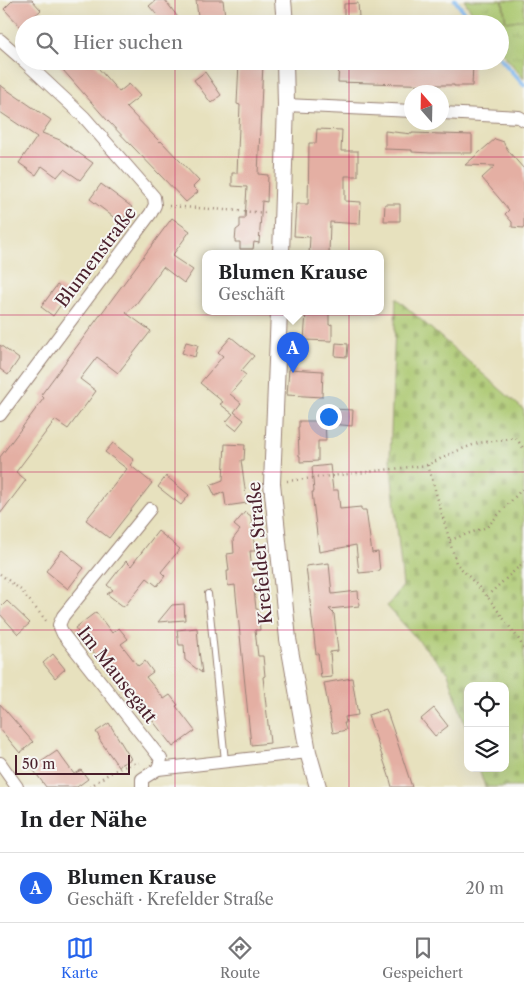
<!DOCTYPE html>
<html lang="de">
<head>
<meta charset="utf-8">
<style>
	:root { --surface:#fff; --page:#f6f6f6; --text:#202124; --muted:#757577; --line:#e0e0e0; --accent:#2563eb }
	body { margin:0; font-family:"Libre Caslon Text",serif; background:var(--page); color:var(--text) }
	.controls { position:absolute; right:15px; bottom:15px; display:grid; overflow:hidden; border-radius:10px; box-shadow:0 5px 20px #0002 }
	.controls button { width:45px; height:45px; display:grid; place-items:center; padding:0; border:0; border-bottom:1px solid var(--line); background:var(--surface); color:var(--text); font:25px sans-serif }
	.compass { position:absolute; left:404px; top:85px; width:45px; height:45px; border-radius:50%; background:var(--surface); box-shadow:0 5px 20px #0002; rotate:340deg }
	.scale { position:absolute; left:15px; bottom:12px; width:115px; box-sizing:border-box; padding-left:5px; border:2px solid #4a1f2b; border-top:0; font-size:14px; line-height:18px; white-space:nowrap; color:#4a1f2b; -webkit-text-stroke:4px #f6f6f2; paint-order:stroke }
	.you { position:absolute; left:328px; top:416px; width:18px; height:18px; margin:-12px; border:4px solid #fff; border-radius:50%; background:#1a73e8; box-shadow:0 0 0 8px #1a73e833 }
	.badge { display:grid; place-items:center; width:32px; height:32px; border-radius:50%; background:var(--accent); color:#fff; font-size:16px; font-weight:700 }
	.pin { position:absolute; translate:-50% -41px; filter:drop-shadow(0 1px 2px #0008) }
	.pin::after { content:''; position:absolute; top:26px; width:18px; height:15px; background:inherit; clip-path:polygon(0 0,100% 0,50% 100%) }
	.popup { position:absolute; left:202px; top:250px; width:182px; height:65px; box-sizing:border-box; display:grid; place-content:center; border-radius:10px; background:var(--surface); filter:drop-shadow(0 1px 4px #0005); font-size:16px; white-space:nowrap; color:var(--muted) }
	.popup b { font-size:19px; color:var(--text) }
	.popup::after { content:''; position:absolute; left:50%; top:100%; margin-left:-10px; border:10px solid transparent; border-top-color:var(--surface) }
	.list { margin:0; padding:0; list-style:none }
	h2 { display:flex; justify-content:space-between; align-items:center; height:65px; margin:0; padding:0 20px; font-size:21px }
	h2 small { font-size:16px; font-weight:400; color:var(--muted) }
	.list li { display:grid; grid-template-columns:32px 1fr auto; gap:15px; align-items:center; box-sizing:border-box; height:70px; padding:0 20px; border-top:1px solid var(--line) }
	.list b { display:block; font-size:19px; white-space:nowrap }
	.list p { margin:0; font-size:16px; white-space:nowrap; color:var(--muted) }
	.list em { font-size:16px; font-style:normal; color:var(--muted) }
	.icon { flex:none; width:28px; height:28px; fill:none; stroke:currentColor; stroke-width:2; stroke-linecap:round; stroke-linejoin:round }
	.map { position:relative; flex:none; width:524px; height:787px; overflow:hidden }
	.search { position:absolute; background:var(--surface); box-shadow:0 5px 20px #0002; left:15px; right:15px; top:15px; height:55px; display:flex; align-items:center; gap:12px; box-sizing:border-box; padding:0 18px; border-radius:28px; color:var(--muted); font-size:19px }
	.sheet { height:135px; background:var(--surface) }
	nav { display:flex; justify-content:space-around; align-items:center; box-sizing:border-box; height:70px; border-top:1px solid var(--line); background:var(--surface); font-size:14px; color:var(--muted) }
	nav a { display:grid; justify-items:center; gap:2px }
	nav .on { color:var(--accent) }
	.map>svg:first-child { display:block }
</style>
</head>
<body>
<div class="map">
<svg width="524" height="787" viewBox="0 0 524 787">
	<defs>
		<pattern id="grass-tufts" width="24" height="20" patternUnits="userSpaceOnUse" patternTransform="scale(1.25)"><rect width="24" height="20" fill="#abc86f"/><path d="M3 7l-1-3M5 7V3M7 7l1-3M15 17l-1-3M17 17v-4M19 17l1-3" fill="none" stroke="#95ab60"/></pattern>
		<pattern id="cemetery-stones" width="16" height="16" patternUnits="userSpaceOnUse" patternTransform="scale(1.25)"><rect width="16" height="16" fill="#abc86f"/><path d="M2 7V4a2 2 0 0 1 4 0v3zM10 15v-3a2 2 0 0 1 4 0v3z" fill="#95ab60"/></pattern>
	</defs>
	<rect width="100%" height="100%" fill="#f6f6f2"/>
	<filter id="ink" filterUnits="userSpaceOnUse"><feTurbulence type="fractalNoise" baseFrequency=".02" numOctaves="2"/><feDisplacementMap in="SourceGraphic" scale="10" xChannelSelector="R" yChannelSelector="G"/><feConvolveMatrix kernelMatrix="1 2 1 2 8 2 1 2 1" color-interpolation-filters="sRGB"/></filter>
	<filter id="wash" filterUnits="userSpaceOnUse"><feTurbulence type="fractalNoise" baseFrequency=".0096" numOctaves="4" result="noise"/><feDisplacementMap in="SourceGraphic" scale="20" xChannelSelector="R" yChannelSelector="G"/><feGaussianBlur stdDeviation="1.12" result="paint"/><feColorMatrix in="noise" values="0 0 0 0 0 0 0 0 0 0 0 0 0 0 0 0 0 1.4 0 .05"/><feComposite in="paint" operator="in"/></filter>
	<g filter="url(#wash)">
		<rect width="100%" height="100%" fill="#e7e1be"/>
		<!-- grass -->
		<path fill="url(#grass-tufts)" stroke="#7a744d" d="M464,0H502L506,22L524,19V79L500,50V24H480Z"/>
		<!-- cemetery -->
		<path fill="url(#cemetery-stones)" stroke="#7a744d" d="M396,298L524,410V787H485L479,768H505V686H468V734L448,673L387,606L403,586L390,459Z"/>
		<!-- pitch -->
		<path fill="#abc86f" stroke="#7a744d" d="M503,0H524V19L506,22Z"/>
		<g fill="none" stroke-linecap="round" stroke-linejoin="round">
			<!-- stream -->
			<g stroke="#82baf2" stroke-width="4.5">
				<path d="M455,0L473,24"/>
				<path d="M500,58L524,85"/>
			</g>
		</g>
		<g id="blocks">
			<!-- building -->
			<g fill="#e4afa3">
				<path d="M13,0H32L41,10L26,24H24V26L22,28L4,9Z"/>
				<path d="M156,0H165L183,24H165L149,6Z"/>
				<path d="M196,0H223L226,24H199Z"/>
				<path d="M358,3L359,17L344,18V4Z"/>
				<path d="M55,61H92L119,92L129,84L140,96L126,107L160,142L161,141L199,181L193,187L198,192L186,202L107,120Z"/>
				<path d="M339,61H375V62L420,64V61H471V64H473L472,86H454V85H437L338,82Z"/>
				<path d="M239,62L263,63L258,174L268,175L267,202L262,201L259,243L254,242L253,249H240V242H235L236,230L240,227V219H245L247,187L232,186V173H237L240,105L237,104Z"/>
				<path d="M205,72L221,95L211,103L194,80Z"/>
				<path d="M0,85L51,120L42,133L60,140L93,163L80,180L64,169L57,177L42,166L36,175L19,163L37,137L0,112Z"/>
				<path d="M317,129L342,130L341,151H358V176H345V201L361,202L360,224L330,222L329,254H309L310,237L294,236L296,204H308L309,143H316Z"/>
				<path d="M385,131L412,134V133L472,135V153H430L412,152V150L385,149Z"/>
				<path d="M495,139L504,142V144L510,153L524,169V228L512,227V222L505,214L509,210L482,178L495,166L465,165Z"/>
				<path d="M101,184L132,207L121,223L90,199Z"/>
				<path d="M385,204H400V221H384Z"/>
				<path d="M172,218L190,231L172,256L193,270L184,283L163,267L136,304L126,313L151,331L118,373L97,357L80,379L96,391L68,429L55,420L16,472L26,480L0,514V457L44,398L41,395Z"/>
				<path d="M57,285L69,293L53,316L41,307Z"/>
				<path d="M306,312H329V325L332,324V341L304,340Z"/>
				<path d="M231,337L254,356L241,371L246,375L230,394L241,403L234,412L244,420L236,430L226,422L233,414L220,404L223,402L200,383L223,356L218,352Z"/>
				<path d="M186,342L198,345L195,357L182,353Z"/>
				<path d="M336,343L348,344L347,357L335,356Z"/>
				<path d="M0,345L19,359L8,375L0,369Z"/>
				<path d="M289,369L323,371L322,397L287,395Z"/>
				<path d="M332,409L353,410L352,426L332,424Z"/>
				<path d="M299,421H325L326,441H318V461L300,462V456H299L298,427H299Z"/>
				<path d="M113,443L134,460L130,465L152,483L109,538L86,520L127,469L105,452Z"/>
				<path d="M225,444L245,445L244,460H241L247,503L226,506L224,492L215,496L210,485L223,480Z"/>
				<path d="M330,465L333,490H338L340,509L361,507V510H366L372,553L378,552L380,571L359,573L356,545L319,552L312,492H314L312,467Z"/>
				<path d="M166,476L189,495L181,505L158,487Z"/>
				<path d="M245,512L251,516L255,551H250L256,609H258L260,630H255L258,656H263L265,676L263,677L270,743L251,745L235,585L228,586L227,571H229L227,554L234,553L233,539L240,530L234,525Z"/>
				<path d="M158,531L180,549L161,572L165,576L157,586L147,578L124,607L107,594L113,590L107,585L126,561L131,566Z"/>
				<path d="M62,550L84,568L68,589L46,571Z"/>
				<path d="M329,563L332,594L358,591L359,606L329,609L334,614L338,651L330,652L332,677L321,678L318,653L316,654L306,566Z"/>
				<path d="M7,601L30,623L18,634L0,614V608Z"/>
				<path d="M184,604L185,620L158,622L172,605Z"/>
				<path d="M96,612L112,633L119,628L128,639L121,644L138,666L145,661L153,672L146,677L164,699L170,695L178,705L176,706L195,731L173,747L146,712L142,715L75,628Z"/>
				<path d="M197,628L199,651L202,673L185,660L184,645H179L177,630Z"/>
				<path d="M53,654L65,669L55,678L43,663Z"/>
				<path d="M352,678L358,715L345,717L346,723H344L346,730L333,733L324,683Z"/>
				<path d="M0,704L33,742L20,753L0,729Z"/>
				<path d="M434,708L448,726L435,736L421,719Z"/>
				<path d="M386,709L396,738L412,787H392L389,776L368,715Z"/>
				<path d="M109,723L131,759L118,766L99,739L100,738L96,732Z"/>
				<path d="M57,751L74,774L81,770L88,779L77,787H46L32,768Z"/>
			</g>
		</g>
	</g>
	<g filter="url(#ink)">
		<use href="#blocks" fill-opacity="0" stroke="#988074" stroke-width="1"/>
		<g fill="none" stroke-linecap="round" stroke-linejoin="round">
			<!-- lane casing -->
			<g stroke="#988074" stroke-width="8">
				<path id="lane" d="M208,594L225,761"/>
			</g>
			<!-- street casing -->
			<g stroke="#988074" stroke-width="14">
				<g id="street">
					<path d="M0,40L24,61"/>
					<path d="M286,105L412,111"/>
					<path d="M442,113L519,117L524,120"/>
					<path d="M0,415L151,213L155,205L154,197L84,117L24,61"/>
					<path d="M150,509L63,616L59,625L63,634L161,759L158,769"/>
					<path d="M0,763L17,787"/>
					<path d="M142,787V779L158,769L308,752"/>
				</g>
			</g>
			<!-- secondary casing -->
			<g stroke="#988074" stroke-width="18">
				<g id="secondary">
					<path d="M283,0L285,24"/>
					<path d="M281,254L286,105L285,61"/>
					<path d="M279,312L272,483L288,639L308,752L318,787"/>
				</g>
			</g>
			<!-- path -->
			<g stroke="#988074" stroke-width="2.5" stroke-dasharray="1 4" stroke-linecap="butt">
				<path d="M169,206L268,213"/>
				<path d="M428,465L456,563L487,596L520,641L524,650"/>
				<path d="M287,481L428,465L454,452L478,443L516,438L524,449"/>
				<path d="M450,540L487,527L524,487"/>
				<path d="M0,574L21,590L47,622"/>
				<path d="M487,596L524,562"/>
				<path d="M90,787C106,775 119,766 139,763"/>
			</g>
			<!-- lane -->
			<use href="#lane" stroke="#fff" stroke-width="6"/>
			<!-- street -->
			<use href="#street" stroke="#fff" stroke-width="12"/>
			<!-- secondary -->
			<use href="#secondary" stroke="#fff" stroke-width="16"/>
		</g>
	</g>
	<!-- grid -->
	<path fill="none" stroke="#c2185b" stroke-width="1" stroke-opacity="0.55" d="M175,0V24M349,0V24M175,61V787M349,61V787M0,157H524M0,315H524M0,472H524M0,630H524"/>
	<g text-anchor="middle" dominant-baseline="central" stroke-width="4" stroke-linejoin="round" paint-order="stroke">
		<!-- street labels -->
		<g font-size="18" fill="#4a1f2b" stroke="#f6f6f2">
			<text transform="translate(96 257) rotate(-53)">Blumenstraße</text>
			<text transform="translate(260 553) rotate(-95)">Krefelder Straße</text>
			<text transform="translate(117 675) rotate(52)">Im Mausegatt</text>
		</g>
	</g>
</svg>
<div class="controls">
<button><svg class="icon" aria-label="locate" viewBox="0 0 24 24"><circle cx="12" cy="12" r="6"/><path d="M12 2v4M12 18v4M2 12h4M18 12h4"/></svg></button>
<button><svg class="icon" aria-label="layers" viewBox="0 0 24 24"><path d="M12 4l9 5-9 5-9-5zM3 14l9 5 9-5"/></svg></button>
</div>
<svg class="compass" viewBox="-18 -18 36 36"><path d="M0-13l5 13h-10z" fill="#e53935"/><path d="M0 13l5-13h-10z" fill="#757577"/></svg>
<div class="scale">50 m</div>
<div class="you"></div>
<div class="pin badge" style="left:293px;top:373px">A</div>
<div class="popup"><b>Blumen Krause</b>Geschäft</div>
<div class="search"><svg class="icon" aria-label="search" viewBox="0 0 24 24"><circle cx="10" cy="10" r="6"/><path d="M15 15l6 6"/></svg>Hier suchen</div>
</div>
<section class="sheet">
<h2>In der Nähe<small></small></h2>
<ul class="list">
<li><span class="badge">A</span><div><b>Blumen Krause</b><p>Geschäft · Krefelder Straße</p></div><em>20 m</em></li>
</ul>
</section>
<nav>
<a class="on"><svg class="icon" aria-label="map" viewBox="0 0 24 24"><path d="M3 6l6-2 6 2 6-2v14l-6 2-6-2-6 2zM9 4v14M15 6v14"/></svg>Karte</a>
<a><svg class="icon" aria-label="directions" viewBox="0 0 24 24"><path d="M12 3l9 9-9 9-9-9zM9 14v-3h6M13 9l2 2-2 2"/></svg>Route</a>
<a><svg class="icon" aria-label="saved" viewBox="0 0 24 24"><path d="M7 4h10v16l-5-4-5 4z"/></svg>Gespeichert</a>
</nav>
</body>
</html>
